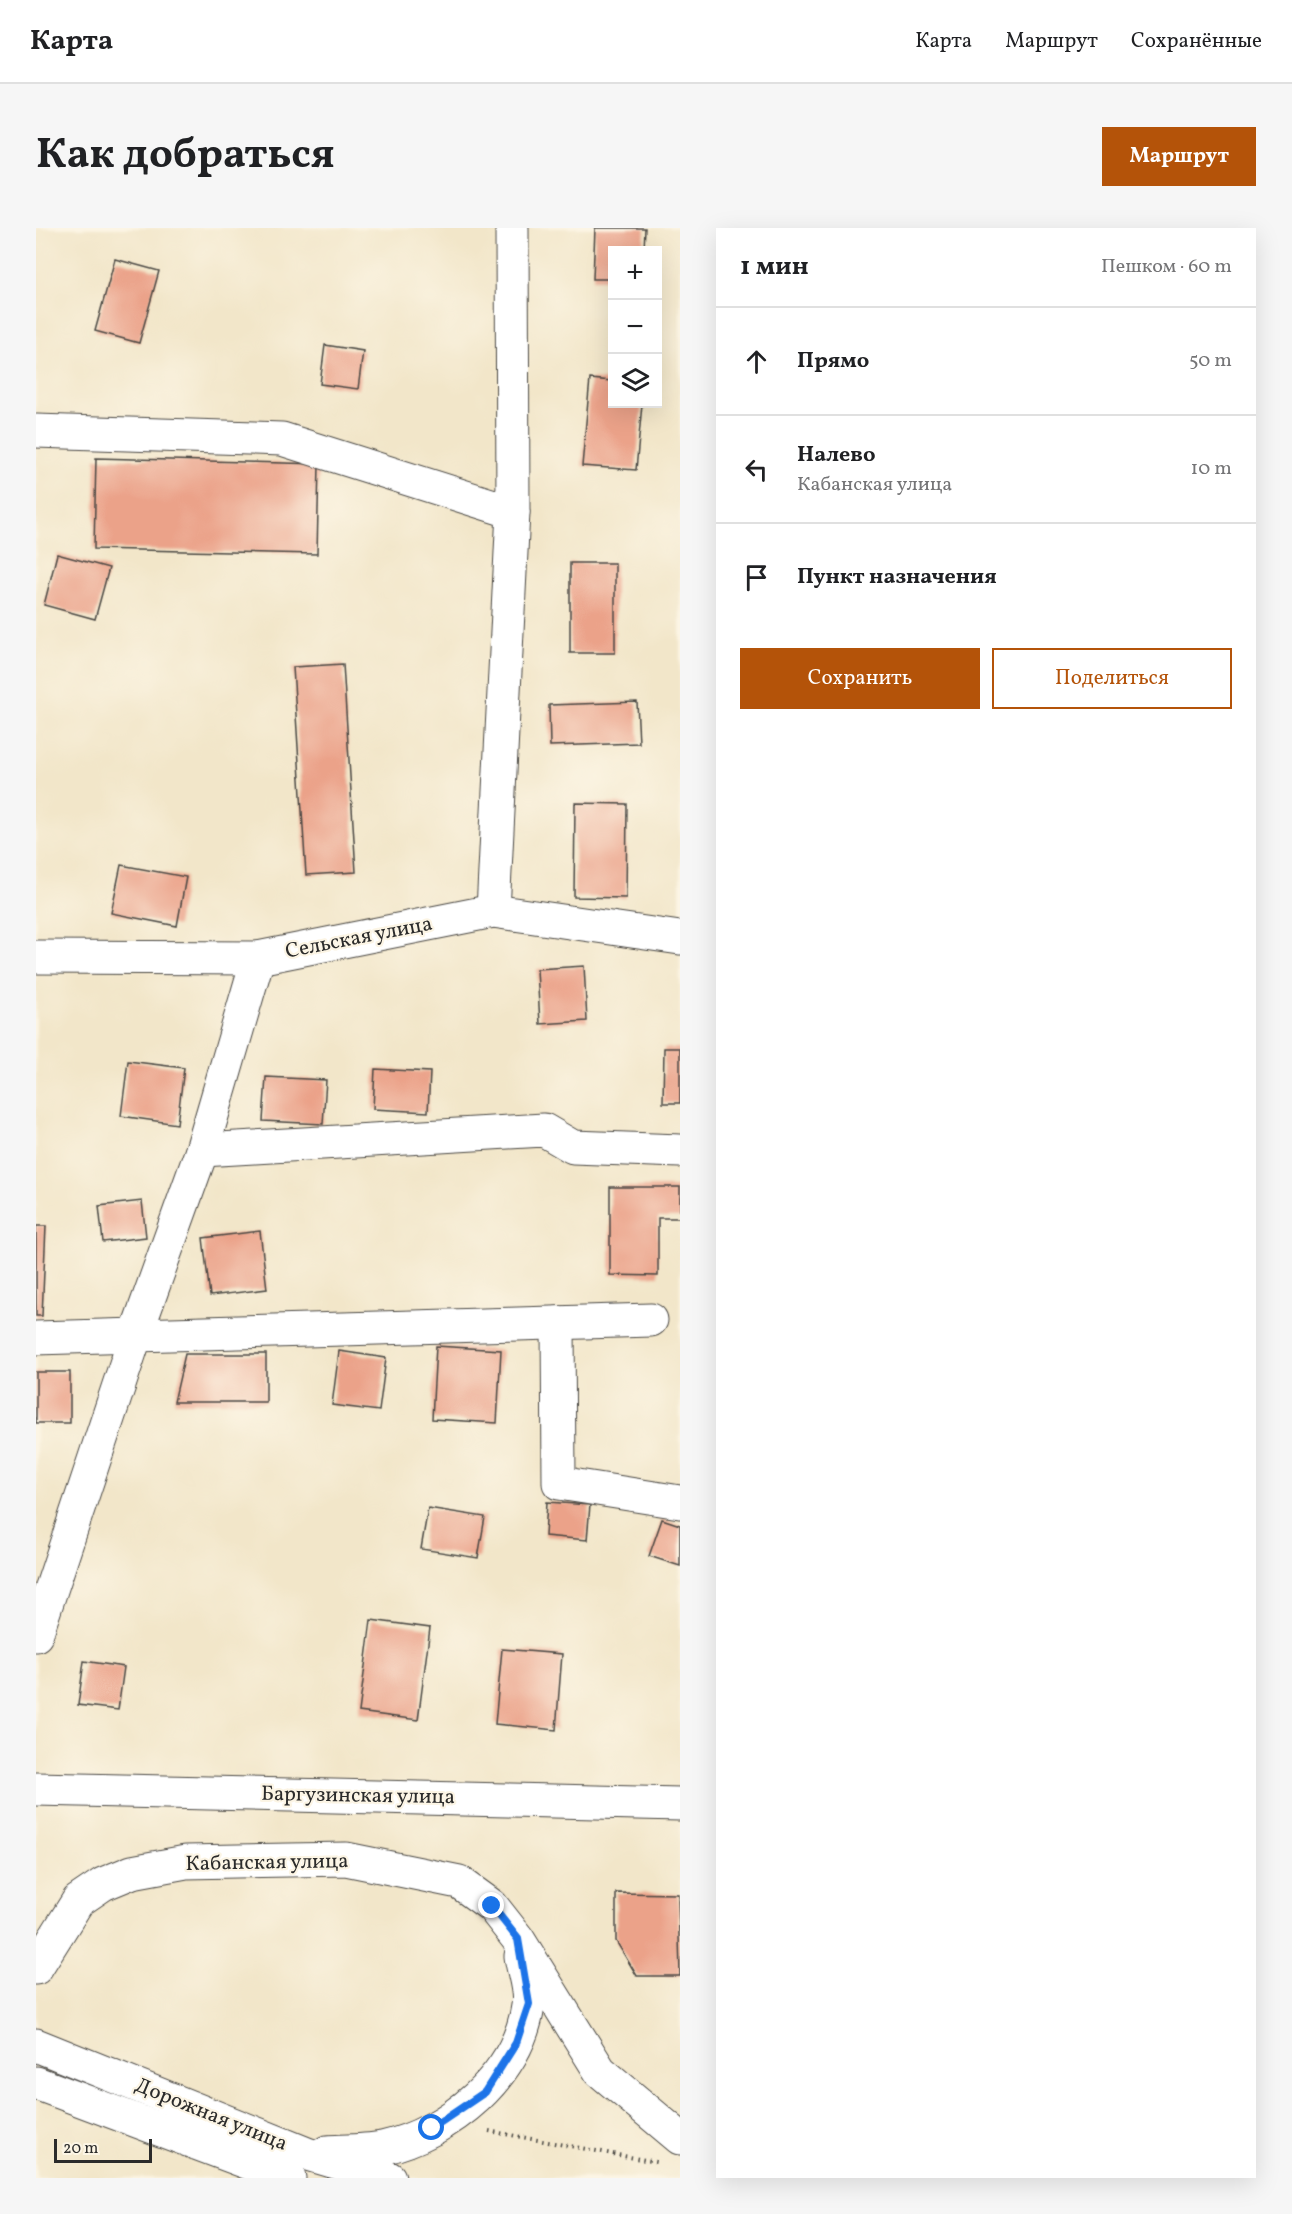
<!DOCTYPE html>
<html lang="ru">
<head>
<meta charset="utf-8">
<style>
	:root { --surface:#fff; --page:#f6f6f6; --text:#202124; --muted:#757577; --line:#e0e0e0; --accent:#b45309 }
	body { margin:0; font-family:Vollkorn,serif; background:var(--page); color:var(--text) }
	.controls { position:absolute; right:18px; top:18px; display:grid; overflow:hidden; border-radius:0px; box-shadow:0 6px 24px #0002 }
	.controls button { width:54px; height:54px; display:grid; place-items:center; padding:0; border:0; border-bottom:2px solid var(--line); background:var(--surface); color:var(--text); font:30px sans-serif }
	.scale { position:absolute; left:18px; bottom:15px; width:98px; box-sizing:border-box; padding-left:6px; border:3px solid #2b2b2b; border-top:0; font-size:16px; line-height:21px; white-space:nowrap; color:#2b2b2b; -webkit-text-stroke:4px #fcf5e5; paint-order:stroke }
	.stop { position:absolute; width:18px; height:18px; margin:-14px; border:4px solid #1a73e8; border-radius:50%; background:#fff }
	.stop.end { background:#1a73e8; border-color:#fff; box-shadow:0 2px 6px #0008 }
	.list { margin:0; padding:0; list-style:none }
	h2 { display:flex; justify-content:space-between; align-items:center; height:78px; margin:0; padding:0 24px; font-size:26px }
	h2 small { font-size:20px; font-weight:400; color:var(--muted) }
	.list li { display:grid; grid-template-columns:39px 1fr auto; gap:18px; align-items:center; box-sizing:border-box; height:108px; padding:0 24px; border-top:2px solid var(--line) }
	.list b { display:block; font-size:22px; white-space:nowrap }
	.list p { margin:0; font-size:20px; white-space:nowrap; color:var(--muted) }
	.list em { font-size:20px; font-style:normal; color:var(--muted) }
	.actions { display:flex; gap:12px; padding:18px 24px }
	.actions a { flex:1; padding:14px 0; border:2px solid var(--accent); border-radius:0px; text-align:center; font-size:21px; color:var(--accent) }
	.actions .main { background:var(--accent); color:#fff }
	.icon { flex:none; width:33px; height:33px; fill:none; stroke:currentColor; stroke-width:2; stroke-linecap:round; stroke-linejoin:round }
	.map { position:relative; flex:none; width:644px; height:1950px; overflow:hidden; border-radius:0px }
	header { display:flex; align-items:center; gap:36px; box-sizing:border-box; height:84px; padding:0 30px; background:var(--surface); border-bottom:2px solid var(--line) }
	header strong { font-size:28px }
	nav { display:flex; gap:33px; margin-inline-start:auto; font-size:21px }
	.intro { display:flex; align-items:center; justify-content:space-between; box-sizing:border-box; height:144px; padding:0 36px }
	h1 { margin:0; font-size:42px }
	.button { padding:15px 27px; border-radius:0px; background:var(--accent); color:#fff; font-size:21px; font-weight:700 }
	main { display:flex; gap:36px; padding:0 36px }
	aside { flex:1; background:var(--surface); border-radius:0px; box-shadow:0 6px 24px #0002 }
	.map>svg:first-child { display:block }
</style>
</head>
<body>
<header>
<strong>Карта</strong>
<nav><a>Карта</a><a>Маршрут</a><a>Сохранённые</a></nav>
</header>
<div class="intro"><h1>Как добраться</h1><a class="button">Маршрут</a></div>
<main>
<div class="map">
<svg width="644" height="1950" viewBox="0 0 644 1950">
	<rect width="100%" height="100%" fill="#fcf5e5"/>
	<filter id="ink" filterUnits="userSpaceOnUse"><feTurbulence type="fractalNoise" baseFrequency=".0167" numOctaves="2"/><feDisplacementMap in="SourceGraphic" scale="12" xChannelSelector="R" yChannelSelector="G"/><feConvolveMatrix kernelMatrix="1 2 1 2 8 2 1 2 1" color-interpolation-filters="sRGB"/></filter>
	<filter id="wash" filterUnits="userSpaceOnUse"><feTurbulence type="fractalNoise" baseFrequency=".008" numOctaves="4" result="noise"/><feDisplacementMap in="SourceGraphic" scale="24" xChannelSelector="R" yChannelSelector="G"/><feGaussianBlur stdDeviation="1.35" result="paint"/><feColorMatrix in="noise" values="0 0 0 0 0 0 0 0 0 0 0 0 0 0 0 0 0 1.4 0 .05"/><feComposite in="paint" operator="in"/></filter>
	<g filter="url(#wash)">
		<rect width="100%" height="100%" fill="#f2e6c9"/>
		<g id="blocks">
			<!-- building -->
			<g fill="#eba289">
				<path d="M559,0H609L608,22H576V51H557Z"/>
				<path d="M79,31L123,43L103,115L59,103Z"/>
				<path d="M289,117L327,123L322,161L284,156Z"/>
				<path d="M554,151L576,153V176H606L600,242L546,238Z"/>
				<path d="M60,230L283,236L281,326L58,321Z"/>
				<path d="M21,326L73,340L59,391L8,377Z"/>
				<rect x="534" y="335" width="45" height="90"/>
				<path d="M307,436L320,644L270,647L257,439Z"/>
				<path d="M601,474L603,515L514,518L513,477Z"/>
				<path d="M539,575L591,576L590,670L538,669Z"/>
				<path d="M85,637L150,649L141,698L75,685Z"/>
				<path d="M548,738L551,793L504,796L501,741Z"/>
				<path d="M628,820H644V875H627Z"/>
				<path d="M92,833L148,840L141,896L85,888Z"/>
				<path d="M339,841L394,844L392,884L337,881Z"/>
				<path d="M230,849L290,852L287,896L227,893Z"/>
				<path d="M574,959H644V990H622V1048L574,1047Z"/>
				<path d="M106,973L110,1009L67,1014L63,978Z"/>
				<path d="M0,998H10L6,1088H0Z"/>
				<path d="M224,1003L231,1061L174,1068L167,1010Z"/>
				<path d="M400,1118L465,1122L461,1195L396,1191Z"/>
				<path d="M303,1123L350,1130L343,1183L296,1177Z"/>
				<path d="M149,1126H230V1174H138Z"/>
				<rect x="0" y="1144" width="34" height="51"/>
				<path d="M511,1274L554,1277L551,1312L509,1308Z"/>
				<path d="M392,1280L449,1289L442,1330L385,1321Z"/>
				<path d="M626,1291L644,1297V1338L613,1328Z"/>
				<path d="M335,1392L394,1400L382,1492L323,1484Z"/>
				<path d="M466,1421L526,1426L520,1502L459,1496Z"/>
				<path d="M48,1433L88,1439L82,1482L42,1477Z"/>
				<path d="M580,1665L642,1666L644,1748H601L580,1713Z"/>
			</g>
		</g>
	</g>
	<g filter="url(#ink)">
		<use href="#blocks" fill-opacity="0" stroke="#494743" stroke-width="1.5"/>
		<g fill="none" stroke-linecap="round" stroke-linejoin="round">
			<!-- minor casing -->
			<g stroke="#494743" stroke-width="35">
				<g id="minor">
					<path d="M476,0L477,284"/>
					<path d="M0,203L246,211L477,284L457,683"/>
					<path d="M0,729L222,730L457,683L644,710"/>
					<path d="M166,922L508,902L537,919L644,923"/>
					<path d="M522,1095L523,1255L644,1274"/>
					<path d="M0,1110L615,1092"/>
					<path d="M0,1407L100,1106L166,922L222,730"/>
					<path d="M0,1561L644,1576"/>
				</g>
			</g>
			<!-- primary casing -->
			<g stroke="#494743" stroke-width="35">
				<g id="primary">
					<path d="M0,1740L42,1673L67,1656L96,1644L150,1634L310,1631L423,1654L456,1678L482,1711L564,1843L644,1910"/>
					<path d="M0,1817L271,1926L353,1950"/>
					<path d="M0,1855L253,1950"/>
					<path d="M291,1924C309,1923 329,1923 346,1920C413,1905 482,1848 492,1778C495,1764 487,1743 485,1728"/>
				</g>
			</g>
			<!-- path -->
			<path stroke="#494743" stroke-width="4" stroke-dasharray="1.5 4.5" stroke-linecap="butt" d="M453,1903L620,1934"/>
			<!-- minor -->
			<use href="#minor" stroke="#fff" stroke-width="33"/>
			<!-- primary -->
			<use href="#primary" stroke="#fff" stroke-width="33"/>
		</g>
	</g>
	<g fill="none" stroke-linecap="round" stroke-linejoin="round" filter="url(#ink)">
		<!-- route -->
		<path stroke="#1a73e8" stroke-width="8" d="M396,1900L449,1864L480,1815L493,1776L482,1711L456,1678"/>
	</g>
	<g text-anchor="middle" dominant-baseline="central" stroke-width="4.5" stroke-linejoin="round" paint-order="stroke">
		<!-- street labels -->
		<g font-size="21" fill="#2b2b2b" stroke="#fcf5e5">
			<text transform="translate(323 710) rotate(-11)">Сельская улица</text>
			<text transform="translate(322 1568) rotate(1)">Баргузинская улица</text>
			<text transform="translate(231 1635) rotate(-1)">Кабанская улица</text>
			<text transform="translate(175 1887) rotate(22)">Дорожная улица</text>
		</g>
	</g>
</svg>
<div class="controls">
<button>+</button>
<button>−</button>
<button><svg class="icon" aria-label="layers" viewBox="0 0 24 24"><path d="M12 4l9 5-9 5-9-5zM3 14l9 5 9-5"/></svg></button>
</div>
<div class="scale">20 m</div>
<div class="stop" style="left:396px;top:1900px"></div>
<div class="stop end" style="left:456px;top:1678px"></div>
</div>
<aside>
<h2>1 мин<small>Пешком · 60 m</small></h2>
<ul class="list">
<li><svg class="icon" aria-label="ahead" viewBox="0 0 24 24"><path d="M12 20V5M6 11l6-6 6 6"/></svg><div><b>Прямо</b></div><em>50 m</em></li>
<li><svg class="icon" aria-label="left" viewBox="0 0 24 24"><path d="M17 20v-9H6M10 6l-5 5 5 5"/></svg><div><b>Налево</b><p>Кабанская улица</p></div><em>10 m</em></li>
<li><svg class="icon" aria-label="arrive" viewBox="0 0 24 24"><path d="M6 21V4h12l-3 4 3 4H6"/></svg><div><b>Пункт назначения</b></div></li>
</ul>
<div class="actions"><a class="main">Сохранить</a><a>Поделиться</a></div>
</aside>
</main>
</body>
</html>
